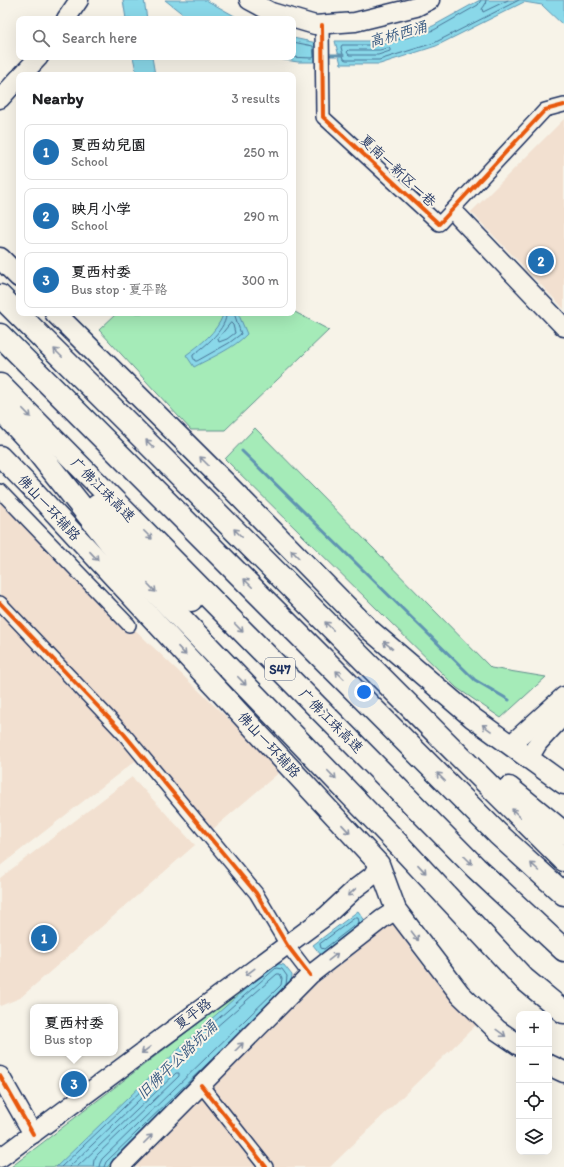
<!DOCTYPE html>
<html lang="en">
<head>
<meta charset="utf-8">
<style>
	:root { --surface:#fff; --page:#f2f2f2; --text:#202124; --muted:#757577; --line:#e0e0e0; --accent:#1f6fb2 }
	body { margin:0; font-family:Itim,"LXGW WenKai TC",sans-serif; background:var(--page); color:var(--text) }
	.controls { position:absolute; right:12px; bottom:12px; display:grid; overflow:hidden; border-radius:8px; box-shadow:0 4px 16px #0002 }
	.controls button { width:36px; height:36px; display:grid; place-items:center; padding:0; border:0; border-bottom:1px solid var(--line); background:var(--surface); color:var(--text); font:20px sans-serif }
	.you { position:absolute; left:364px; top:692px; width:14px; height:14px; margin:-10px; border:3px solid #fff; border-radius:50%; background:#1a73e8; box-shadow:0 0 0 6px #1a73e833 }
	.badge { display:grid; place-items:center; width:26px; height:26px; border-radius:50%; background:var(--accent); color:#fff; font-size:13px; font-weight:700 }
	.pin { position:absolute; translate:-50% -50%; border:2px solid #fff; box-shadow:0 1px 4px #0006 }
	.popup { position:absolute; left:30px; top:1004px; width:88px; height:52px; box-sizing:border-box; display:grid; place-content:center; border-radius:8px; background:var(--surface); filter:drop-shadow(0 1px 3px #0005); font-size:13px; white-space:nowrap; color:var(--muted) }
	.popup b { font-size:15px; color:var(--text) }
	.popup::after { content:''; position:absolute; left:50%; top:100%; margin-left:-8px; border:8px solid transparent; border-top-color:var(--surface) }
	.list { margin:0; padding:0; list-style:none }
	h2 { display:flex; justify-content:space-between; align-items:center; height:52px; margin:0; padding:0 16px; font-size:17px }
	h2 small { font-size:13px; font-weight:400; color:var(--muted) }
	.list li { display:grid; grid-template-columns:26px 1fr auto; gap:12px; align-items:center; box-sizing:border-box; height:56px; margin:0 8px 8px; padding:0 8px; border:1px solid var(--line); border-radius:8px }
	.list b { display:block; font-size:15px; white-space:nowrap }
	.list p { margin:0; font-size:13px; white-space:nowrap; color:var(--muted) }
	.list em { font-size:13px; font-style:normal; color:var(--muted) }
	.icon { flex:none; width:22px; height:22px; fill:none; stroke:currentColor; stroke-width:2; stroke-linecap:round; stroke-linejoin:round }
	.map { position:relative; flex:none; width:564px; height:1167px; overflow:hidden }
	.search { position:absolute; background:var(--surface); box-shadow:0 4px 16px #0002; left:16px; top:16px; width:280px; height:44px; display:flex; align-items:center; gap:10px; box-sizing:border-box; padding:0 14px; border-radius:8px; color:var(--muted); font-size:15px }
	.panel { position:absolute; background:var(--surface); box-shadow:0 4px 16px #0002; left:16px; top:72px; width:280px; height:244px; border-radius:8px }
	.map>svg:first-child { display:block }
</style>
</head>
<body>
<div class="map">
<svg width="564" height="1167" viewBox="0 0 564 1167">
	<rect width="100%" height="100%" fill="#f7f3e8"/>
	<filter id="ink" filterUnits="userSpaceOnUse"><feTurbulence type="fractalNoise" baseFrequency=".025" numOctaves="2"/><feDisplacementMap in="SourceGraphic" scale="8" xChannelSelector="R" yChannelSelector="G"/><feConvolveMatrix kernelMatrix="1 2 1 2 8 2 1 2 1" color-interpolation-filters="sRGB"/></filter>
	<g filter="url(#ink)">
		<!-- built -->
		<g fill="#f2e0d0">
			<path d="M564,119V309L471,212Z"/>
			<path d="M0,501L282,770L213,829L135,761L0,866Z"/>
			<path d="M132,777L195,845L20,998L0,1006V878Z"/>
			<path d="M393,923L415,955L444,991L477,1024L330,1167H134L316,984Z"/>
		</g>
		<!-- green -->
		<g fill="#a5ebb8" stroke="#608d8b">
			<path d="M293,311L329,330L225,430H191L99,330L117,313H293Z"/>
			<path d="M255,428L491,668L546,677L501,718L457,688L225,459Z"/>
			<path d="M262,974L280,993L111,1167H11Z"/>
		</g>
		<!-- water -->
		<g fill="#8ad8e9" stroke="#5e94b1">
			<path d="M123,0H144L147,19H126Z"/>
			<path d="M165,0H206L240,19H189Z"/>
			<path d="M480,0H564V26L542,5L524,2L436,46L380,64H341L335,41H378L433,26Z"/>
			<path d="M293,38L317,43L319,62H298L265,57H293Z"/>
			<path d="M133,57H152L155,75H137Z"/>
			<path d="M222,313H238L247,334C233,349 212,357 194,367L186,355C200,345 217,332 223,315Z"/>
			<path d="M358,911L366,922L321,955L313,945Z"/>
			<path d="M275,963L284,965L292,975L290,989L107,1167H56L201,1028Z"/>
		</g>
		<g fill="none" stroke-linecap="round" stroke-linejoin="round">
			<!-- shore -->
			<g stroke="#477396" stroke-width="1">
				<path d="M481,0L478,5L434,30L379,45H342L341,47L344,59L346,60H379L434,43L519,0"/>
				<path d="M486,0L485,5L482,9L483,12L508,0"/>
				<path d="M389,48L390,49V51L378,55H349L347,52L349,50H379Z"/>
				<path d="M288,57L312,58L314,57L313,46L293,42"/>
				<path d="M226,313C228,328 204,347 193,355V357L195,361H197L229,343L241,334L234,313"/>
				<path d="M231,323L233,325L235,333L227,339L219,342L218,339Z"/>
				<path d="M355,918H358L359,922L324,949L321,948L320,944Z"/>
				<path d="M61,1167L204,1031L276,968L282,969L287,976L286,985"/>
				<path d="M69,1167L207,1035L277,974H280L282,978L281,985L102,1159L100,1163L99,1167"/>
				<path d="M77,1167L176,1073H179V1076L97,1155L94,1160L93,1167"/>
				<path d="M104,1167L106,1162L239,1033"/>
			</g>
			<!-- stream -->
			<g stroke="#5e94b1" stroke-width="3">
				<path d="M326,55H343"/>
				<path d="M242,451L475,680L509,700"/>
			</g>
			<!-- street casing -->
			<g stroke="#1b2f5e" stroke-width="16">
				<g id="street">
					<path d="M322,25L323,117L439,224L545,110L564,105"/>
					<path d="M0,491L129,625"/>
					<path d="M0,603L124,734L256,893L287,945L310,975"/>
					<path d="M201,1085L266,1167"/>
				</g>
			</g>
			<!-- secondary casing -->
			<g stroke="#1b2f5e" stroke-width="21">
				<g id="secondary">
					<path d="M249,0L271,12L315,25L355,22L416,7L430,0"/>
					<path d="M66,19L79,0"/>
					<path d="M22,75L39,57"/>
					<path d="M0,99L19,78"/>
					<path d="M459,217L564,327"/>
					<path d="M510,745L564,696"/>
					<path d="M529,758L538,743L564,715"/>
					<path d="M0,1076L33,1134"/>
					<path d="M0,1158L326,916L356,888L372,876L379,864"/>
					<path d="M120,1167L310,975L382,919L396,910"/>
				</g>
			</g>
			<!-- primary casing -->
			<g stroke="#1b2f5e" stroke-width="23">
				<g id="primary">
					<path d="M0,258L19,277"/>
					<path d="M55,313L226,483L370,630L473,718L564,784"/>
					<path d="M0,456L37,494L379,864L396,910L460,994L497,1030L519,1045"/>
					<path d="M549,1065L564,1072"/>
				</g>
			</g>
			<!-- highway casing -->
			<g stroke="#1b2f5e" stroke-width="25">
				<g id="highway">
					<path d="M0,296C189,483 375,673 564,860"/>
					<path d="M0,335L498,834L564,894"/>
					<path d="M0,385L476,868L564,950"/>
					<path d="M0,409L26,437L120,555L400,846L524,979L564,1012"/>
					<path d="M97,506L191,600"/>
					<path d="M509,788L564,833"/>
				</g>
			</g>
			<!-- street -->
			<use href="#street" stroke="#f7f3e8" stroke-width="13"/>
			<!-- secondary -->
			<use href="#secondary" stroke="#f7f3e8" stroke-width="18"/>
			<!-- primary -->
			<use href="#primary" stroke="#f7f3e8" stroke-width="20"/>
			<!-- highway -->
			<use href="#highway" stroke="#f7f3e8" stroke-width="22"/>
			<!-- cycleway casing -->
			<g stroke="#f7f3e8" stroke-width="6">
				<g id="cycleway">
					<path d="M322,25L323,117L439,224L545,110L564,105"/>
					<path d="M0,603L124,734L256,893L287,945L310,975"/>
					<path d="M0,1076L33,1134"/>
					<path d="M201,1085L266,1167"/>
				</g>
			</g>
			<!-- cycleway -->
			<use href="#cycleway" stroke="#e8590c" stroke-width="4"/>
		</g>
		<!-- one-way arrows -->
		<defs><path id="oneway-shaft" d="M-6 0H5M1.5-3L5.5 0L1.5 3" fill="none" stroke-width="1.6" stroke-linecap="round" stroke-linejoin="round"/></defs>
		<g stroke="#8991a3">
			<use href="#oneway-shaft" transform="translate(58 353) rotate(-135)"/>
			<use href="#oneway-shaft" transform="translate(27 413) rotate(46)"/>
			<use href="#oneway-shaft" transform="translate(150 444) rotate(-135)"/>
			<use href="#oneway-shaft" transform="translate(204 461) rotate(-135)"/>
			<use href="#oneway-shaft" transform="translate(238 533) rotate(-135)"/>
			<use href="#oneway-shaft" transform="translate(148 535) rotate(45)"/>
			<use href="#oneway-shaft" transform="translate(295 554) rotate(-134)"/>
			<use href="#oneway-shaft" transform="translate(94 556) rotate(47)"/>
			<use href="#oneway-shaft" transform="translate(248 583) rotate(-135)"/>
			<use href="#oneway-shaft" transform="translate(152 588) rotate(46)"/>
			<use href="#oneway-shaft" transform="translate(329 626) rotate(-135)"/>
			<use href="#oneway-shaft" transform="translate(239 628) rotate(46)"/>
			<use href="#oneway-shaft" transform="translate(388 645) rotate(-140)"/>
			<use href="#oneway-shaft" transform="translate(182 651) rotate(47)"/>
			<use href="#oneway-shaft" transform="translate(340 675) rotate(-135)"/>
			<use href="#oneway-shaft" transform="translate(242 681) rotate(46)"/>
			<use href="#oneway-shaft" transform="translate(487 728) rotate(-144)"/>
			<use href="#oneway-shaft" transform="translate(332 775) rotate(46)"/>
			<use href="#oneway-shaft" transform="translate(441 777) rotate(-135)"/>
			<use href="#oneway-shaft" transform="translate(516 813) rotate(-135)"/>
			<use href="#oneway-shaft" transform="translate(346 829) rotate(47)"/>
			<use href="#oneway-shaft" transform="translate(468 860) rotate(45)"/>
			<use href="#oneway-shaft" transform="translate(535 867) rotate(-138)"/>
			<use href="#oneway-shaft" transform="translate(422 869) rotate(47)"/>
			<use href="#oneway-shaft" transform="translate(352 892) rotate(138)"/>
			<use href="#oneway-shaft" transform="translate(415 936) rotate(53)"/>
			<use href="#oneway-shaft" transform="translate(333 957) rotate(-38)"/>
			<use href="#oneway-shaft" transform="translate(250 972) rotate(143)"/>
			<use href="#oneway-shaft" transform="translate(501 1033) rotate(36)"/>
			<use href="#oneway-shaft" transform="translate(239 1047) rotate(-45)"/>
			<use href="#oneway-shaft" transform="translate(146 1050) rotate(143)"/>
			<use href="#oneway-shaft" transform="translate(148 1139) rotate(-45)"/>
		</g>
	</g>
	<g text-anchor="middle" dominant-baseline="central" stroke-width="4" stroke-linejoin="round" paint-order="stroke">
		<!-- shield labels -->
		<rect fill="#f7f3e8" stroke="#5d6a87" stroke-width="1" x="265" y="658" width="30" height="22" rx="3"/>
		<g font-size="13" font-weight="bold" fill="#1b2f5e">
			<text x="280" y="669">S47</text>
		</g>
		<!-- street labels -->
		<g font-size="14" fill="#1b2f5e" stroke="#f7f3e8">
			<text transform="translate(398 171) rotate(43)">夏南一新区一巷</text>
			<text transform="translate(103 490) rotate(45)">广佛江珠高速</text>
			<text transform="translate(49 508) rotate(47)">佛山一环辅路</text>
			<text transform="translate(331 721) rotate(45)">广佛江珠高速</text>
			<text transform="translate(269 745) rotate(47)">佛山一环辅路</text>
			<text transform="translate(193 1014) rotate(-37)">夏平路</text>
		</g>
		<!-- water labels -->
		<g font-size="15" font-style="italic" fill="#375981" stroke="#f7f3e8">
			<text transform="translate(398 34) rotate(-16)">高桥西涌</text>
			<text transform="translate(177 1060) rotate(-44)">旧佛平公路坑涌</text>
		</g>
	</g>
</svg>
<div class="controls">
<button>+</button>
<button>−</button>
<button><svg class="icon" aria-label="locate" viewBox="0 0 24 24"><circle cx="12" cy="12" r="6"/><path d="M12 2v4M12 18v4M2 12h4M18 12h4"/></svg></button>
<button><svg class="icon" aria-label="layers" viewBox="0 0 24 24"><path d="M12 4l9 5-9 5-9-5zM3 14l9 5 9-5"/></svg></button>
</div>
<div class="you"></div>
<div class="pin badge" style="left:44px;top:938px">1</div>
<div class="pin badge" style="left:541px;top:261px">2</div>
<div class="pin badge" style="left:74px;top:1084px">3</div>
<div class="popup"><b>夏西村委</b>Bus stop</div>
<div class="search"><svg class="icon" aria-label="search" viewBox="0 0 24 24"><circle cx="10" cy="10" r="6"/><path d="M15 15l6 6"/></svg>Search here</div>
<section class="panel">
<h2>Nearby<small>3 results</small></h2>
<ul class="list">
<li><span class="badge">1</span><div><b>夏西幼兒園</b><p>School</p></div><em>250 m</em></li>
<li><span class="badge">2</span><div><b>映月小学</b><p>School</p></div><em>290 m</em></li>
<li><span class="badge">3</span><div><b>夏西村委</b><p>Bus stop · 夏平路</p></div><em>300 m</em></li>
</ul>
</section>
</div>
</body>
</html>
